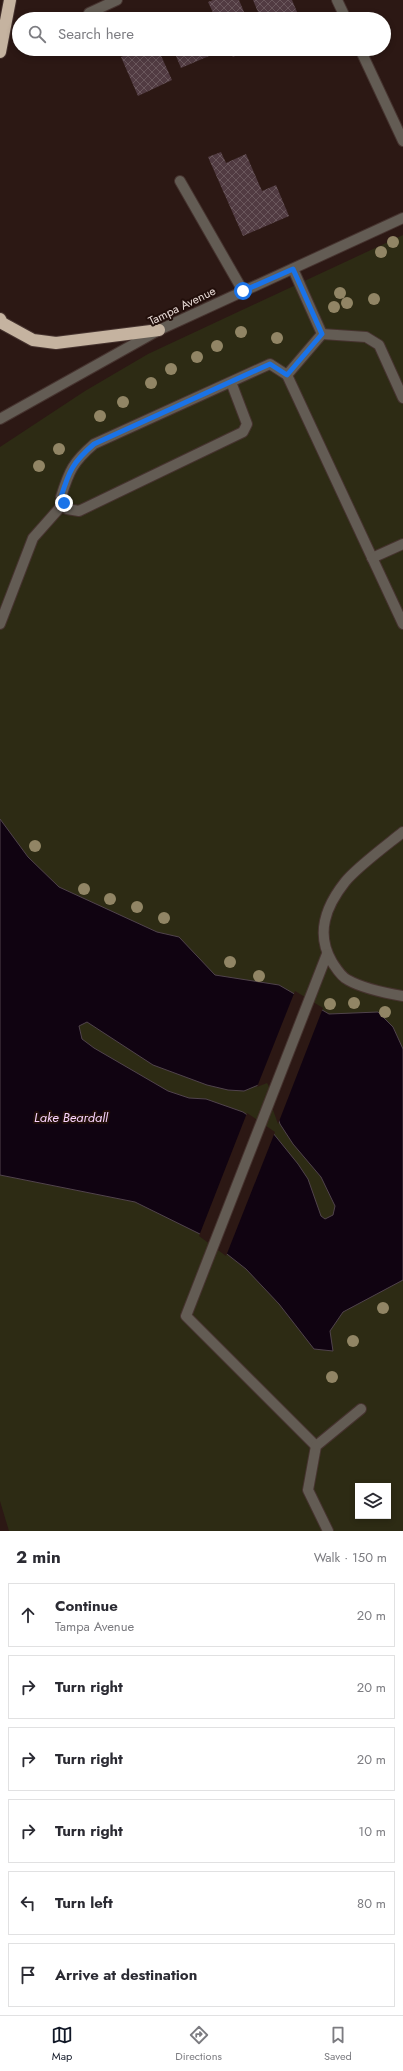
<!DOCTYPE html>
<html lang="en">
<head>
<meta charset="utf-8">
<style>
	:root { --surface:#fff; --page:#f7f7f7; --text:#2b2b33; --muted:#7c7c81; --line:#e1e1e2; --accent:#111827 }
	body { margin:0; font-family:Jost,sans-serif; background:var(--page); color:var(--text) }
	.controls { position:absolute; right:12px; bottom:12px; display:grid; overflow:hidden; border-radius:0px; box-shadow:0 2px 6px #0003 }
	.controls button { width:36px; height:36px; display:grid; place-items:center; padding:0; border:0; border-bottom:1px solid var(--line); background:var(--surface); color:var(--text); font:20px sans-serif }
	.stop { position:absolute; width:12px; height:12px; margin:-9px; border:3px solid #1a73e8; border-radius:50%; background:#fff }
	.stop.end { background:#1a73e8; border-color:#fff; box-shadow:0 1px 4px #0008 }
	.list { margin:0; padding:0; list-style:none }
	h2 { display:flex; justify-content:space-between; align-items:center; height:52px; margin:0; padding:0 16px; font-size:17px }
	h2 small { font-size:13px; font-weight:400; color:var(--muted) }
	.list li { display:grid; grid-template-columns:26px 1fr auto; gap:12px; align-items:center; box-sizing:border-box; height:64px; margin:0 8px 8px; padding:0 8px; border:1px solid var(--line); border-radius:0px }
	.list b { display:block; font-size:15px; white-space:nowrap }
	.list p { margin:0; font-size:13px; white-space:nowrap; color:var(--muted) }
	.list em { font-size:13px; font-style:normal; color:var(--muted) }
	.icon { flex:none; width:22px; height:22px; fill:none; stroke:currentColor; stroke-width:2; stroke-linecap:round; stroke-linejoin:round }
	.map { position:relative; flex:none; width:403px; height:1531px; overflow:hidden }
	.search { position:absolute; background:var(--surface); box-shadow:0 2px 6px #0003; left:12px; right:12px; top:12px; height:44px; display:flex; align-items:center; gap:10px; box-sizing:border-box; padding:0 14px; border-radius:22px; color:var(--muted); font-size:15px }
	.sheet { height:484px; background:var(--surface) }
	nav { display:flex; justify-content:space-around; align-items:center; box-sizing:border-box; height:56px; border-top:1px solid var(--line); background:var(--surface); font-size:11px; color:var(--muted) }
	nav a { display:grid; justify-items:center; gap:2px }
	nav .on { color:var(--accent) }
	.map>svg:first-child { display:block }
</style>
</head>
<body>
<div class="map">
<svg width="403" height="1531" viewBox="0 0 403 1531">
	<defs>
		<pattern id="building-cross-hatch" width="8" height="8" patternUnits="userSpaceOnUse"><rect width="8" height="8" fill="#513b42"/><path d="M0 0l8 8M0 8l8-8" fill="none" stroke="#6a575c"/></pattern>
	</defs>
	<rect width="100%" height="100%" fill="#2c1814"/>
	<!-- garden -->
	<path fill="#2d2b14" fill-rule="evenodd" d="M403,235V1531H9L0,1501V447L85,391L148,354ZM358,1486H388V1516H358Z"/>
	<!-- water -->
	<path fill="#100311" stroke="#50434c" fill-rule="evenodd" d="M0,819L28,857L59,887L157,932L179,937L215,975L279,985L329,1014L378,1012L393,1027L403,1049V1280L343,1312L330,1331L333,1351L314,1349L279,1304L246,1269L204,1236L135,1202L0,1175ZM87,1022L153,1065L207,1085L228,1090L244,1091L268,1081L273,1089L274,1107L280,1124L293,1144L321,1177L335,1206L333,1215L325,1219L321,1216L308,1179L298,1164L273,1133L243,1112L206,1099L189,1098L168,1091L94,1048L82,1039L79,1026Z"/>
	<!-- pier -->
	<g fill="#2c1814">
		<path d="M295,991L323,1008L278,1124L272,1107L271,1090L267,1083L257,1087Z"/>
		<path d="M247,1113L275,1132L226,1256L199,1236Z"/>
	</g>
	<!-- building -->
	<g fill="url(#building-cross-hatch)">
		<path d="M213,0H239L247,19H216L208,2Z"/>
		<path d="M253,0H292L300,19H261Z"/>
		<path d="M179,14L181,19H168Z"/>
		<path d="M135,49H158L172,80L138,96L121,57L136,50Z"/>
		<path d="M173,49H215L216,53L181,68Z"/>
		<path d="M229,49H251L233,57Z"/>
		<path d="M221,152L226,163L246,154L262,191L276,185L289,216L243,236L208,157Z"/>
	</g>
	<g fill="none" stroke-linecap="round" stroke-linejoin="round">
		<!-- minor casing -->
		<g stroke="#46332f" stroke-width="12">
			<g id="minor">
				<path d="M337,0L346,19"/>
				<path d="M89,13L117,0"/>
				<path d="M360,49L403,141"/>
				<path d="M180,181L243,291"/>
				<path d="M293,269L322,334"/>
				<path d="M322,334L287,375L403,624"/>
				<path d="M322,334L366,337L379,345L403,398"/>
				<path d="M231,382L247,424L243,432L79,511L67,509L61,497C69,471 73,462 94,444L270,364L287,375"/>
				<path d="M0,419L159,330L403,218"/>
				<path d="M372,558L403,544"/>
				<path d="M0,624L33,538L64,503"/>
				<path d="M403,832C387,845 357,867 345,882C326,906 315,933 332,962C336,968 341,977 348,980C364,989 385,993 403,996"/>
				<path d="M316,1446L186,1316L327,954"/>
				<path d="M328,1531L308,1490L316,1446L361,1409"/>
			</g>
		</g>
		<!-- highway casing -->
		<g stroke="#46332f" stroke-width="14">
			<g id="highway">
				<path d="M0,52L10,0"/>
				<path d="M0,319L2,323L33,340L56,343L159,330"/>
			</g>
		</g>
		<!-- minor -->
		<use href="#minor" stroke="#635c54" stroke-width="10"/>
		<!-- highway -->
		<use href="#highway" stroke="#c5b3a0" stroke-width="12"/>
	</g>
	<!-- trees -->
	<g fill="#918565">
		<circle cx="393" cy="242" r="6"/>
		<circle cx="381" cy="252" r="6"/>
		<circle cx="340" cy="293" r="6"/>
		<circle cx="374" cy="299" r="6"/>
		<circle cx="347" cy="303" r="6"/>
		<circle cx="334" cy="307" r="6"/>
		<circle cx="241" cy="332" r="6"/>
		<circle cx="277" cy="338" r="6"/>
		<circle cx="217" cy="346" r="6"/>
		<circle cx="197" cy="357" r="6"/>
		<circle cx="171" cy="369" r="6"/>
		<circle cx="151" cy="383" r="6"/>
		<circle cx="123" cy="402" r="6"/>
		<circle cx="100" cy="416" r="6"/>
		<circle cx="59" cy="449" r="6"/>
		<circle cx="39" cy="466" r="6"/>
		<circle cx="35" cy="846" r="6"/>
		<circle cx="84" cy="889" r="6"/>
		<circle cx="110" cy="899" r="6"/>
		<circle cx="137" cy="907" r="6"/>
		<circle cx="164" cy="918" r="6"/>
		<circle cx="230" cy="962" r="6"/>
		<circle cx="259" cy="976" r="6"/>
		<circle cx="354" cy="1003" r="6"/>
		<circle cx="330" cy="1004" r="6"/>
		<circle cx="385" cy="1012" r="6"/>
		<circle cx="383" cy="1308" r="6"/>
		<circle cx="353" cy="1341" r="6"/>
		<circle cx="332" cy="1377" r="6"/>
	</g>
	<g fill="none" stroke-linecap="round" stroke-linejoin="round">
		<!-- route -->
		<path stroke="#1a73e8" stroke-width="5" d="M64,503L61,497C69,471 73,462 94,444L270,364L287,375L322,334L293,269L243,291"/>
	</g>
	<g text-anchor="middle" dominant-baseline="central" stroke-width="4" stroke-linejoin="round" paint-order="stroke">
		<!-- street labels -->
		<g font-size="12" fill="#e6d8d4" stroke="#220f0b">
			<text transform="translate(182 306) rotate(-26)">Tampa Avenue</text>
		</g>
		<!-- water labels -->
		<g font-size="13" font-style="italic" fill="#fad3fd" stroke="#220f0b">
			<text x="71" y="1117">Lake Beardall</text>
		</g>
	</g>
</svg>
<div class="controls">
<button><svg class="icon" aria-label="layers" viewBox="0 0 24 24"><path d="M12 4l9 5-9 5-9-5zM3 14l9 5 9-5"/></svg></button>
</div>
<div class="stop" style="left:243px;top:291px"></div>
<div class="stop end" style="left:64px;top:503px"></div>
<div class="search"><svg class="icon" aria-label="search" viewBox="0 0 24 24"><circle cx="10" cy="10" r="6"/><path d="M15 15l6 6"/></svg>Search here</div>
</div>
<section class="sheet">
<h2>2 min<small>Walk · 150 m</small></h2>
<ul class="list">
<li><svg class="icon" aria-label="ahead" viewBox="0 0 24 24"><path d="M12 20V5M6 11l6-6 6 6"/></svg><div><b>Continue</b><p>Tampa Avenue</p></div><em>20 m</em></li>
<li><svg class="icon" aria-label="right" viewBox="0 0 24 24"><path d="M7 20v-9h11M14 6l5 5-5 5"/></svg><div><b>Turn right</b></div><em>20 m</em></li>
<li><svg class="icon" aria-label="right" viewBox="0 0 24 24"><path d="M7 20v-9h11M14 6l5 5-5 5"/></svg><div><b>Turn right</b></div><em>20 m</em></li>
<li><svg class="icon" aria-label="right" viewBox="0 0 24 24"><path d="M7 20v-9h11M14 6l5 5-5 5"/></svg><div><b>Turn right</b></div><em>10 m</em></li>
<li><svg class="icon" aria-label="left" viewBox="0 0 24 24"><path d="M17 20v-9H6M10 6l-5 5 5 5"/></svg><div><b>Turn left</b></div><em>80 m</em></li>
<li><svg class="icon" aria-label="arrive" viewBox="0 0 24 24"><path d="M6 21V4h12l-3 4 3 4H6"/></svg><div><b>Arrive at destination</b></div></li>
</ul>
</section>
<nav>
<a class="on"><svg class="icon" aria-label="map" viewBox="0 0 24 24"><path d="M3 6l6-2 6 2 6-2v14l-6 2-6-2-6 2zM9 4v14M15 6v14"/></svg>Map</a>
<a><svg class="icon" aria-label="directions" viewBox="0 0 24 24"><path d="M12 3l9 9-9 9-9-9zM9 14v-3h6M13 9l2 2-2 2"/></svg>Directions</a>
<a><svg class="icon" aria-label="saved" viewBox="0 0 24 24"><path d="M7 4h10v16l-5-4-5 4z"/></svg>Saved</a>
</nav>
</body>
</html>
